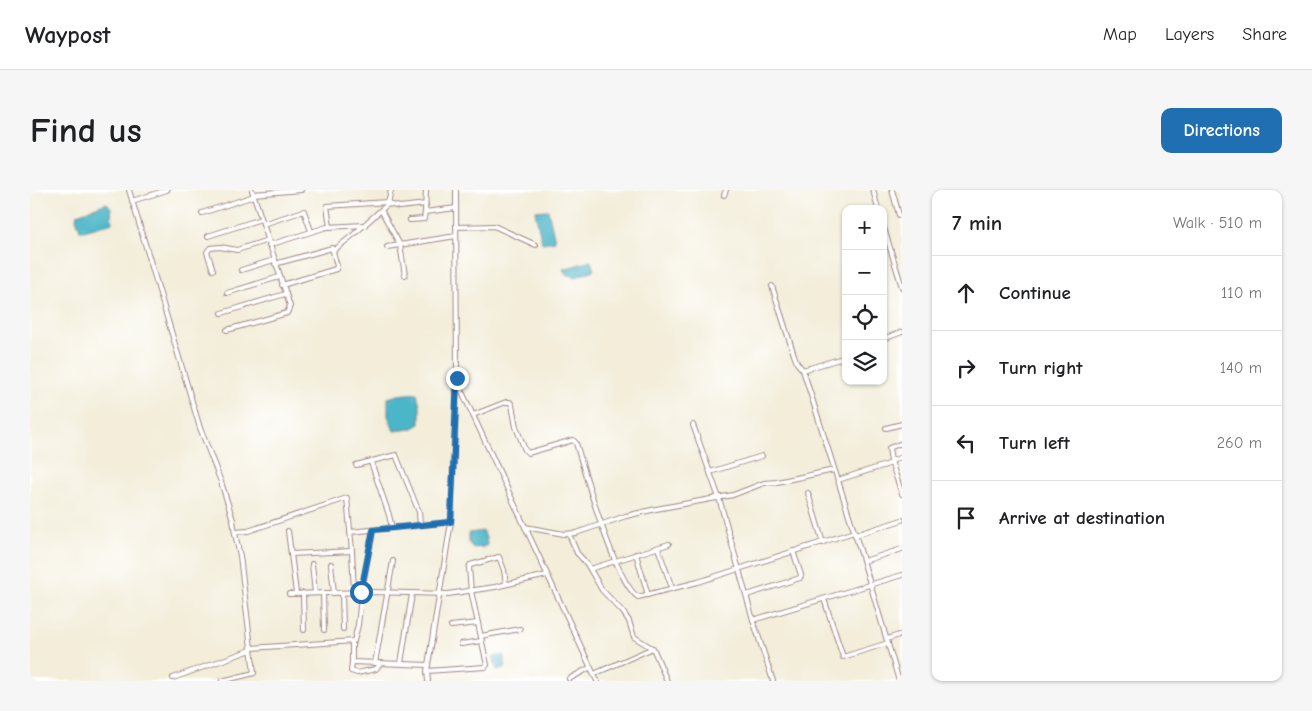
<!DOCTYPE html>
<html lang="en">
<head>
<meta charset="utf-8">
<style>
	:root { --surface:#fff; --page:#f6f6f6; --text:#202124; --muted:#757577; --line:#e0e0e0; --accent:#1f6fb2 }
	body { margin:0; font-family:"Comic Neue",sans-serif; background:var(--page); color:var(--text) }
	.controls { position:absolute; right:15px; top:15px; display:grid; overflow:hidden; border-radius:10px; box-shadow:0 1px 4px #0004 }
	.controls button { width:45px; height:45px; display:grid; place-items:center; padding:0; border:0; border-bottom:1px solid var(--line); background:var(--surface); color:var(--text); font:25px sans-serif }
	.stop { position:absolute; width:15px; height:15px; margin:-11px; border:4px solid #1f6fb2; border-radius:50%; background:#fff }
	.stop.end { background:#1f6fb2; border-color:#fff; box-shadow:0 1px 5px #0008 }
	.list { margin:0; padding:0; list-style:none }
	h2 { display:flex; justify-content:space-between; align-items:center; height:65px; margin:0; padding:0 20px; font-size:21px }
	h2 small { font-size:16px; font-weight:400; color:var(--muted) }
	.list li { display:grid; grid-template-columns:32px 1fr auto; gap:15px; align-items:center; box-sizing:border-box; height:75px; padding:0 20px; border-top:1px solid var(--line) }
	.list b { display:block; font-size:19px; white-space:nowrap }
	.list em { font-size:16px; font-style:normal; color:var(--muted) }
	.icon { flex:none; width:28px; height:28px; fill:none; stroke:currentColor; stroke-width:2; stroke-linecap:round; stroke-linejoin:round }
	.map { position:relative; flex:none; width:872px; height:491px; overflow:hidden; border-radius:10px }
	header { display:flex; align-items:center; gap:30px; box-sizing:border-box; height:70px; padding:0 25px; background:var(--surface); border-bottom:1px solid var(--line) }
	header strong { font-size:24px }
	nav { display:flex; gap:28px; margin-inline-start:auto; font-size:18px }
	.intro { display:flex; align-items:center; justify-content:space-between; box-sizing:border-box; height:120px; padding:0 30px }
	h1 { margin:0; font-size:35px }
	.button { padding:12px 22px; border-radius:10px; background:var(--accent); color:#fff; font-size:18px; font-weight:700 }
	main { display:flex; gap:30px; padding:0 30px }
	aside { flex:1; background:var(--surface); border-radius:10px; box-shadow:0 1px 4px #0004 }
	.map>svg:first-child { display:block }
</style>
</head>
<body>
<header>
<strong>Waypost</strong>
<nav><a>Map</a><a>Layers</a><a>Share</a></nav>
</header>
<div class="intro"><h1>Find us</h1><a class="button">Directions</a></div>
<main>
<div class="map">
<svg width="872" height="491" viewBox="0 0 872 491">
	<rect width="100%" height="100%" fill="#fff"/>
	<filter id="ink" filterUnits="userSpaceOnUse"><feTurbulence type="fractalNoise" baseFrequency=".02" numOctaves="2"/><feDisplacementMap in="SourceGraphic" scale="10" xChannelSelector="R" yChannelSelector="G"/><feConvolveMatrix kernelMatrix="1 2 1 2 8 2 1 2 1" color-interpolation-filters="sRGB"/></filter>
	<filter id="wash" filterUnits="userSpaceOnUse"><feTurbulence type="fractalNoise" baseFrequency=".0096" numOctaves="4" result="noise"/><feDisplacementMap in="SourceGraphic" scale="20" xChannelSelector="R" yChannelSelector="G"/><feGaussianBlur stdDeviation="1.12" result="paint"/><feColorMatrix in="noise" values="0 0 0 0 0 0 0 0 0 0 0 0 0 0 0 0 0 1.4 0 .05"/><feComposite in="paint" operator="in"/></filter>
	<g filter="url(#wash)">
		<rect width="100%" height="100%" fill="#f3edd9"/>
		<!-- water -->
		<g fill="#4bb6c8" stroke="#4a6a7a">
			<path d="M77,13L81,18L82,33L54,41L50,40L46,28L47,24Z"/>
			<path d="M518,20L525,51L512,53L505,21Z"/>
			<path d="M561,71L564,80L546,87L536,84L533,79Z"/>
			<path d="M387,203L390,216V234L381,239L364,241L358,226V208L368,205Z"/>
			<path d="M453,341L456,348L457,355L453,357L443,358L439,353V343Z"/>
			<path d="M473,465L476,477L467,480L463,467Z"/>
		</g>
	</g>
	<g filter="url(#ink)">
		<g fill="none" stroke-linecap="round" stroke-linejoin="round">
			<!-- minor casing -->
			<g stroke="#9e8682" stroke-width="6">
				<g id="minor">
					<path d="M99,0L170,238L191,292L203,330L205,344L210,366L224,483L192,491"/>
					<path d="M361,0L358,14L351,20L370,55L375,85"/>
					<path d="M396,0L395,22L426,18"/>
					<path d="M843,0L848,19"/>
					<path d="M862,0L869,25"/>
					<path d="M223,4L271,0"/>
					<path d="M694,5L696,0"/>
					<path d="M102,11L137,0"/>
					<path d="M358,14L370,17L396,14"/>
					<path d="M172,23L224,6"/>
					<path d="M380,30L394,29L395,22"/>
					<path d="M233,34L274,21L281,41"/>
					<path d="M853,35L872,97"/>
					<path d="M300,37L297,16L358,12"/>
					<path d="M426,37L464,36L506,55"/>
					<path d="M178,46L231,29"/>
					<path d="M239,55L297,37L335,35"/>
					<path d="M357,57L426,46"/>
					<path d="M303,61L323,45L351,20"/>
					<path d="M245,74L302,58L307,76L306,79L252,95"/>
					<path d="M183,80L177,62L180,58L190,57L207,60L238,50"/>
					<path d="M211,80L244,70"/>
					<path d="M742,96L764,165L767,173L773,180L830,360L869,491"/>
					<path d="M197,103L249,87"/>
					<path d="M192,123L255,104"/>
					<path d="M197,140L257,123L260,116L222,0"/>
					<path d="M853,149L872,142"/>
					<path d="M773,180L816,167"/>
					<path d="M427,191L567,491"/>
					<path d="M443,225L476,212H480L482,215L486,237L495,260L498,263L543,250L546,253C555,283 585,392 608,407L668,392L824,342"/>
					<path d="M663,235L689,308L723,430L743,491"/>
					<path d="M856,238L872,234"/>
					<path d="M872,267L861,271L872,304"/>
					<path d="M861,271L859,258L872,253"/>
					<path d="M341,272L359,325L362,338"/>
					<path d="M326,275L366,265L389,322L390,335"/>
					<path d="M680,282L732,266"/>
					<path d="M808,290L862,273"/>
					<path d="M778,303L793,353"/>
					<path d="M495,337L534,344L546,343L596,326L626,319L703,305L734,293L747,292L804,280"/>
					<path d="M258,341L266,403"/>
					<path d="M205,342L218,341L317,308L322,361L324,402"/>
					<path d="M320,342L421,332"/>
					<path d="M539,344L547,363L557,374L572,400L593,422L599,431L604,447L622,458"/>
					<path d="M825,345L872,330"/>
					<path d="M628,358L642,398"/>
					<path d="M261,364L322,361"/>
					<path d="M606,364L618,405"/>
					<path d="M834,371L872,359"/>
					<path d="M282,374L285,403"/>
					<path d="M301,374L304,403"/>
					<path d="M560,379L639,354"/>
					<path d="M273,403L274,440"/>
					<path d="M293,403L294,440"/>
					<path d="M312,403L313,439"/>
					<path d="M259,404L341,402L418,404L465,397L517,385"/>
					<path d="M717,405L770,388L771,385L763,361"/>
					<path d="M794,409L813,467L858,453"/>
					<path d="M723,430L872,385"/>
					<path d="M421,436L448,433"/>
					<path d="M451,446L490,439"/>
					<path d="M857,449L872,444"/>
					<path d="M322,452V472L398,475"/>
					<path d="M431,454L452,451"/>
					<path d="M221,458L324,451L328,435L332,398L343,340"/>
					<path d="M322,472L321,481L327,483L346,479L350,474"/>
					<path d="M345,473L363,371"/>
					<path d="M371,473L382,404"/>
					<path d="M397,481L455,477L457,475L441,401L439,378L440,375L469,367L474,380L476,394"/>
					<path d="M564,484L623,458L637,491"/>
					<path d="M143,488L221,460"/>
					<path d="M539,489L561,477"/>
					<path d="M398,491L397,481L421,332L427,188L426,0"/>
				</g>
			</g>
			<!-- minor -->
			<use href="#minor" stroke="#fff" stroke-width="4"/>
		</g>
	</g>
	<g fill="none" stroke-linecap="round" stroke-linejoin="round" filter="url(#ink)">
		<!-- route -->
		<path stroke="#1f6fb2" stroke-width="6" d="M331,402L343,340L421,332L427,188"/>
	</g>
</svg>
<div class="controls">
<button>+</button>
<button>−</button>
<button><svg class="icon" aria-label="locate" viewBox="0 0 24 24"><circle cx="12" cy="12" r="6"/><path d="M12 2v4M12 18v4M2 12h4M18 12h4"/></svg></button>
<button><svg class="icon" aria-label="layers" viewBox="0 0 24 24"><path d="M12 4l9 5-9 5-9-5zM3 14l9 5 9-5"/></svg></button>
</div>
<div class="stop" style="left:331px;top:402px"></div>
<div class="stop end" style="left:427px;top:188px"></div>
</div>
<aside>
<h2>7 min<small>Walk · 510 m</small></h2>
<ul class="list">
<li><svg class="icon" aria-label="ahead" viewBox="0 0 24 24"><path d="M12 20V5M6 11l6-6 6 6"/></svg><div><b>Continue</b></div><em>110 m</em></li>
<li><svg class="icon" aria-label="right" viewBox="0 0 24 24"><path d="M7 20v-9h11M14 6l5 5-5 5"/></svg><div><b>Turn right</b></div><em>140 m</em></li>
<li><svg class="icon" aria-label="left" viewBox="0 0 24 24"><path d="M17 20v-9H6M10 6l-5 5 5 5"/></svg><div><b>Turn left</b></div><em>260 m</em></li>
<li><svg class="icon" aria-label="arrive" viewBox="0 0 24 24"><path d="M6 21V4h12l-3 4 3 4H6"/></svg><div><b>Arrive at destination</b></div></li>
</ul>
</aside>
</main>
</body>
</html>
